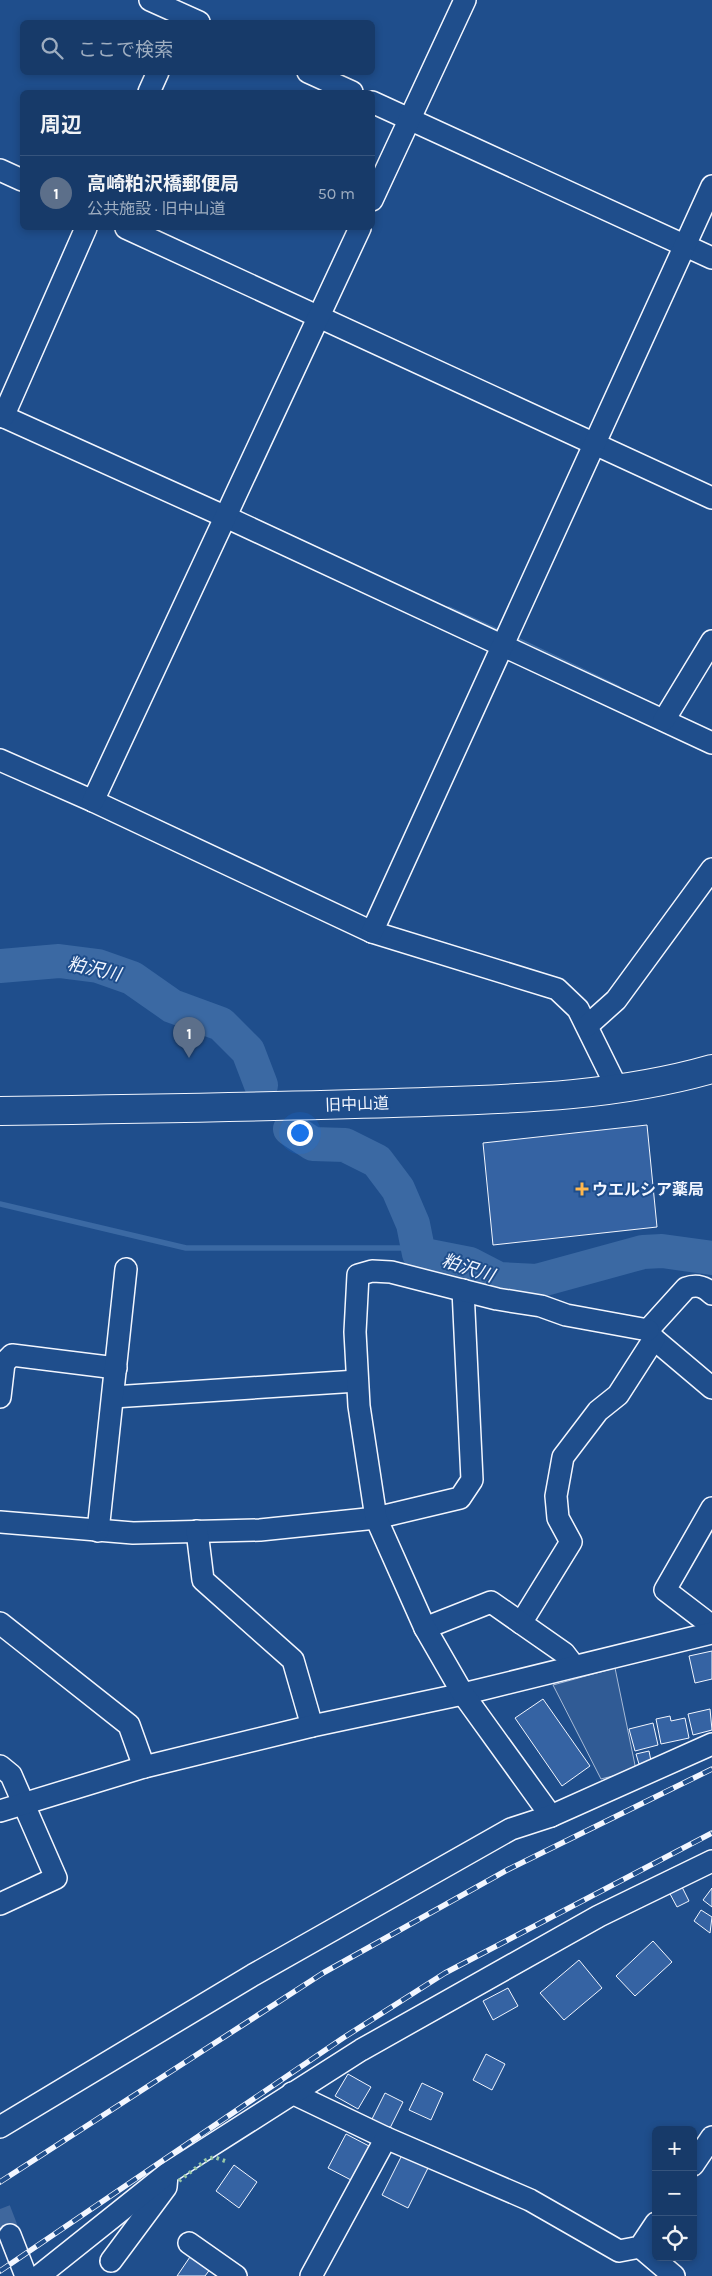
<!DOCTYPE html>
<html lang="ja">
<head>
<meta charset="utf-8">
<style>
	:root { --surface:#173a69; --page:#20416f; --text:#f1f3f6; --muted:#9eadc0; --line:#36547d; --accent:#8abfa5 }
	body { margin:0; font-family:Karla,"Noto Sans JP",sans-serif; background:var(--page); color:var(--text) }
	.controls { position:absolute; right:15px; bottom:15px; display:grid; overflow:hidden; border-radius:8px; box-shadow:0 2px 8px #0003 }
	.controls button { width:45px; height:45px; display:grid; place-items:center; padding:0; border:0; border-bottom:1px solid var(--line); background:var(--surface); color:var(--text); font:25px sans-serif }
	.you { position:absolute; left:299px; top:1132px; width:18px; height:18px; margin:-12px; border:4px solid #fff; border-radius:50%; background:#1a73e8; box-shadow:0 0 0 8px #1a73e833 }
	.badge { display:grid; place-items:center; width:32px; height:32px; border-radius:50%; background:var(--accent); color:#fff; font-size:16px; font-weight:700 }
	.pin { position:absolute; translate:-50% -41px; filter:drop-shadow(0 1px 2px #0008) }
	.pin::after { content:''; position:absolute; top:26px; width:18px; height:15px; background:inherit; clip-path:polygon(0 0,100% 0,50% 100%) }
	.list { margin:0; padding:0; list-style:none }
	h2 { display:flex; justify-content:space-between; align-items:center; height:65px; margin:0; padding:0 20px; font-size:21px }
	h2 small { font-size:16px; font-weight:400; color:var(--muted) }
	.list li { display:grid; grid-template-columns:32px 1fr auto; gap:15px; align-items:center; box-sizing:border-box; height:75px; padding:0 20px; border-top:1px solid var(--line) }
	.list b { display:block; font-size:19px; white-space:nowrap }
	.list p { margin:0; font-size:16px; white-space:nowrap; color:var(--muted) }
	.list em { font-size:16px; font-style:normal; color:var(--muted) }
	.icon { flex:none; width:28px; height:28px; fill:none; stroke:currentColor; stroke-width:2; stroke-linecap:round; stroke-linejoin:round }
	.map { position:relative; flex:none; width:712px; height:2276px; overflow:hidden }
	.search { position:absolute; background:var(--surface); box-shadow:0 2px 8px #0003; left:20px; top:20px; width:355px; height:55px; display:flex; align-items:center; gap:12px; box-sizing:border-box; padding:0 18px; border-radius:8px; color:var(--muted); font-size:19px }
	.panel { position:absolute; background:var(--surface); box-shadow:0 2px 8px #0003; left:20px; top:90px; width:355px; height:140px; border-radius:8px }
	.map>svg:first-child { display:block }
</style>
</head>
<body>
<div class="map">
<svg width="712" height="2276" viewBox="0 0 712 2276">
	<rect width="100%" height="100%" fill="#1f4e8c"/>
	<!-- parking -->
	<path fill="#305b95" stroke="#a8bbd7" d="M615,1668L636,1770L601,1779L553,1685Z"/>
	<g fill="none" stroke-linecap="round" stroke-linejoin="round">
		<!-- stream -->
		<g stroke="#3b69a3" stroke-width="5.5">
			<path d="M449,609L497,631"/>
			<path d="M517,640L618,688"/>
			<path d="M0,1204L186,1248H417"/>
		</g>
		<!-- river -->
		<g stroke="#3b69a3" stroke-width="34">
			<path d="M0,966L59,961L98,966L132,978L172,1006L221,1024L248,1051L261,1085"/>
			<path d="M290,1129L313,1144L345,1145L377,1161L398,1189L413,1224L419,1254L470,1264L499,1279L537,1281L643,1252L662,1251L712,1258"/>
		</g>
	</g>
	<!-- building -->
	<g fill="#3563a3" stroke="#f2f6ff">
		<path d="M647,1125L657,1227L493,1245L483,1143Z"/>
		<path d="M712,1651V1679L695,1683L689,1656Z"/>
		<path d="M543,1699L590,1766L562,1786L515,1718Z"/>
		<path d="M710,1709L712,1730L693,1735L688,1714Z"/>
		<path d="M670,1716L671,1721L685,1718L689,1738L661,1744L656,1719Z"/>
		<path d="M653,1723L658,1745L635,1751L629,1729Z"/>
		<path d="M649,1751L651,1761L639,1764L636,1754Z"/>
		<path d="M681,1885L689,1901L677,1907L669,1892Z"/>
		<path d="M712,1888V1907L703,1900Z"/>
		<path d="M701,1910L712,1917L710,1933L694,1921Z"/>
		<path d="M653,1941L672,1962L635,1996L616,1976Z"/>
		<path d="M579,1960L602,1988L564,2020L540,1993Z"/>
		<path d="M508,1988L518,2006L493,2020L483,2001Z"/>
		<path d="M486,2054L505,2064L492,2090L473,2080Z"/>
		<path d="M348,2074L371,2087L358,2109L335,2096Z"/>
		<path d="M422,2083L443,2093L431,2120L409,2110Z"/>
		<path d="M385,2093L403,2102L389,2130L371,2121Z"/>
		<path d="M346,2134L369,2146L351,2180L328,2168Z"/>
		<path d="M403,2153L429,2166L408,2208L382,2195Z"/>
		<path d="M234,2165L257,2182L239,2208L216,2191Z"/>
		<path d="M192,2254L211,2268L205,2276H177Z"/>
	</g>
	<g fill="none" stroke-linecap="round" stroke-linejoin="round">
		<!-- minor-tunnel -->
		<path stroke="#3f679d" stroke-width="21" stroke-dasharray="21 11" stroke-linecap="butt" d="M0,2209L10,2235"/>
		<!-- minor casing -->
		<g stroke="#f2f6ff" stroke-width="24">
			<g id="minor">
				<path d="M150,0L199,22"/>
				<path d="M308,72L352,92"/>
				<path d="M149,92L158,72"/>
				<path d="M372,102L712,258"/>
				<path d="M0,170L22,180"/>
				<path d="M372,200L465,0"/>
				<path d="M126,228L712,498"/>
				<path d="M0,415L226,517L712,743"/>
				<path d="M3,417L86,228"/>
				<path d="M664,720L712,641"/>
				<path d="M0,760L93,801L372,932L557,989L578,1009L618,1090"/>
				<path d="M93,801L360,228"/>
				<path d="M372,932L712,186"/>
				<path d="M587,1026L616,1000L712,869"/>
				<path d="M712,1294C704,1286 697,1284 686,1288L648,1330L654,1339L712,1388"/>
				<path d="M0,1397L4,1363L12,1355L116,1368"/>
				<path d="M113,1397L357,1381"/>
				<path d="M712,1508L665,1590L712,1626"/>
				<path d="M0,1522L133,1533L260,1530L376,1518L460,1498L472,1480L463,1290"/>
				<path d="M98,1531L126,1269"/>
				<path d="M197,1531L203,1580L293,1660L312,1726"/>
				<path d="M0,1623L129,1725L144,1767"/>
				<path d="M521,1623L571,1542L558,1518L556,1496L563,1457L598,1411L618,1395L654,1339"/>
				<path d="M425,1628L491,1602L564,1653L574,1666"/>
				<path d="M0,1766L11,1775L56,1878L0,1904"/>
				<path d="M0,1811L144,1767L312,1726L463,1694L712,1633"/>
				<path d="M551,1816L463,1694L425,1628L376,1518L359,1406L355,1332L358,1275L372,1271L391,1272L497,1299L541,1306L566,1315L648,1330"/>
				<path d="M292,2093L386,2138L530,2200L619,2251L640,2247L656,2223"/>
				<path d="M0,2127L253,1975L511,1829L551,1816L712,1744"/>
				<path d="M693,2165L712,2137"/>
				<path d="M10,2235L26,2276"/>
				<path d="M189,2243L236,2276"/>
				<path d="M640,2247L674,2276"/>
				<path d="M111,2261L166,2187L167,2175"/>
				<path d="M39,2276L168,2173L361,2050L599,1916L712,1861"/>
				<path d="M311,2276L386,2138"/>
			</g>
		</g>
		<!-- major casing -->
		<g stroke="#f2f6ff" stroke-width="30">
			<path id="major" d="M0,1111C131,1109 262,1107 393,1103C502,1099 607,1099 712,1069"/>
		</g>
		<!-- minor -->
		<use href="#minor" stroke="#1f4e8c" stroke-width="21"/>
		<!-- major -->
		<use href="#major" stroke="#1f4e8c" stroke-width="28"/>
		<!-- rail casing -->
		<g stroke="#f2f6ff" stroke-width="5.5">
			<g id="rail">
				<path d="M0,2182L323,1973L509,1869L712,1769"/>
				<path d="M0,2271L343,2038L445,1973L712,1833"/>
			</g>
		</g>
		<!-- rail -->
		<use href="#rail" stroke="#1f4e8c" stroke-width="4" stroke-dasharray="11" stroke-linecap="butt"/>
		<!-- hedge -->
		<path stroke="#97c8a6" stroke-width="4" stroke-dasharray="2.5 4" stroke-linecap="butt" d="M179,2181L206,2160L214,2157L225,2161"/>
	</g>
	<!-- markers -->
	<path fill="#ffb74d" stroke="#1f4e8c" stroke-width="2" d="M579.5 1181.5h5v5h5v5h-5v5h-5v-5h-5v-5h5z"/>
	<g text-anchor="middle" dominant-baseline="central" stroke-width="4" stroke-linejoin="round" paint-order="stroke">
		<!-- street labels -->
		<g font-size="16" fill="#f2f6ff" stroke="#1f4e8c">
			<text transform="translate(357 1104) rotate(-2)">旧中山道</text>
		</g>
		<!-- poi labels -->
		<g font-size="16" font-weight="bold" fill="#f2f6ff" stroke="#1f4e8c" text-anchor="start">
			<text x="592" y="1189">ウエルシア薬局</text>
		</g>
		<!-- water labels -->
		<g font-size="18" font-style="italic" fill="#f2f6ff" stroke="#1f4e8c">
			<text transform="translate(94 969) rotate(13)">粕沢川</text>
			<text transform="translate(468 1268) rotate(18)">粕沢川</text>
		</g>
	</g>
</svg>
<div class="controls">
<button>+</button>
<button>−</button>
<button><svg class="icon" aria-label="locate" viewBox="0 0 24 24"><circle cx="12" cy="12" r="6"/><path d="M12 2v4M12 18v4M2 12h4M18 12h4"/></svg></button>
</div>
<div class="you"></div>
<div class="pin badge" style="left:189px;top:1058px;background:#5c6f8a">1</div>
<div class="search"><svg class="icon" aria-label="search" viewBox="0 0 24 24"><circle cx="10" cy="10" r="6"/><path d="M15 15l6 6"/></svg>ここで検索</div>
<section class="panel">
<h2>周辺<small></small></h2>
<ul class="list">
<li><span class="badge" style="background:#5c6f8a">1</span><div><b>高崎粕沢橋郵便局</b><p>公共施設 · 旧中山道</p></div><em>50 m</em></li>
</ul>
</section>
</div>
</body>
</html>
